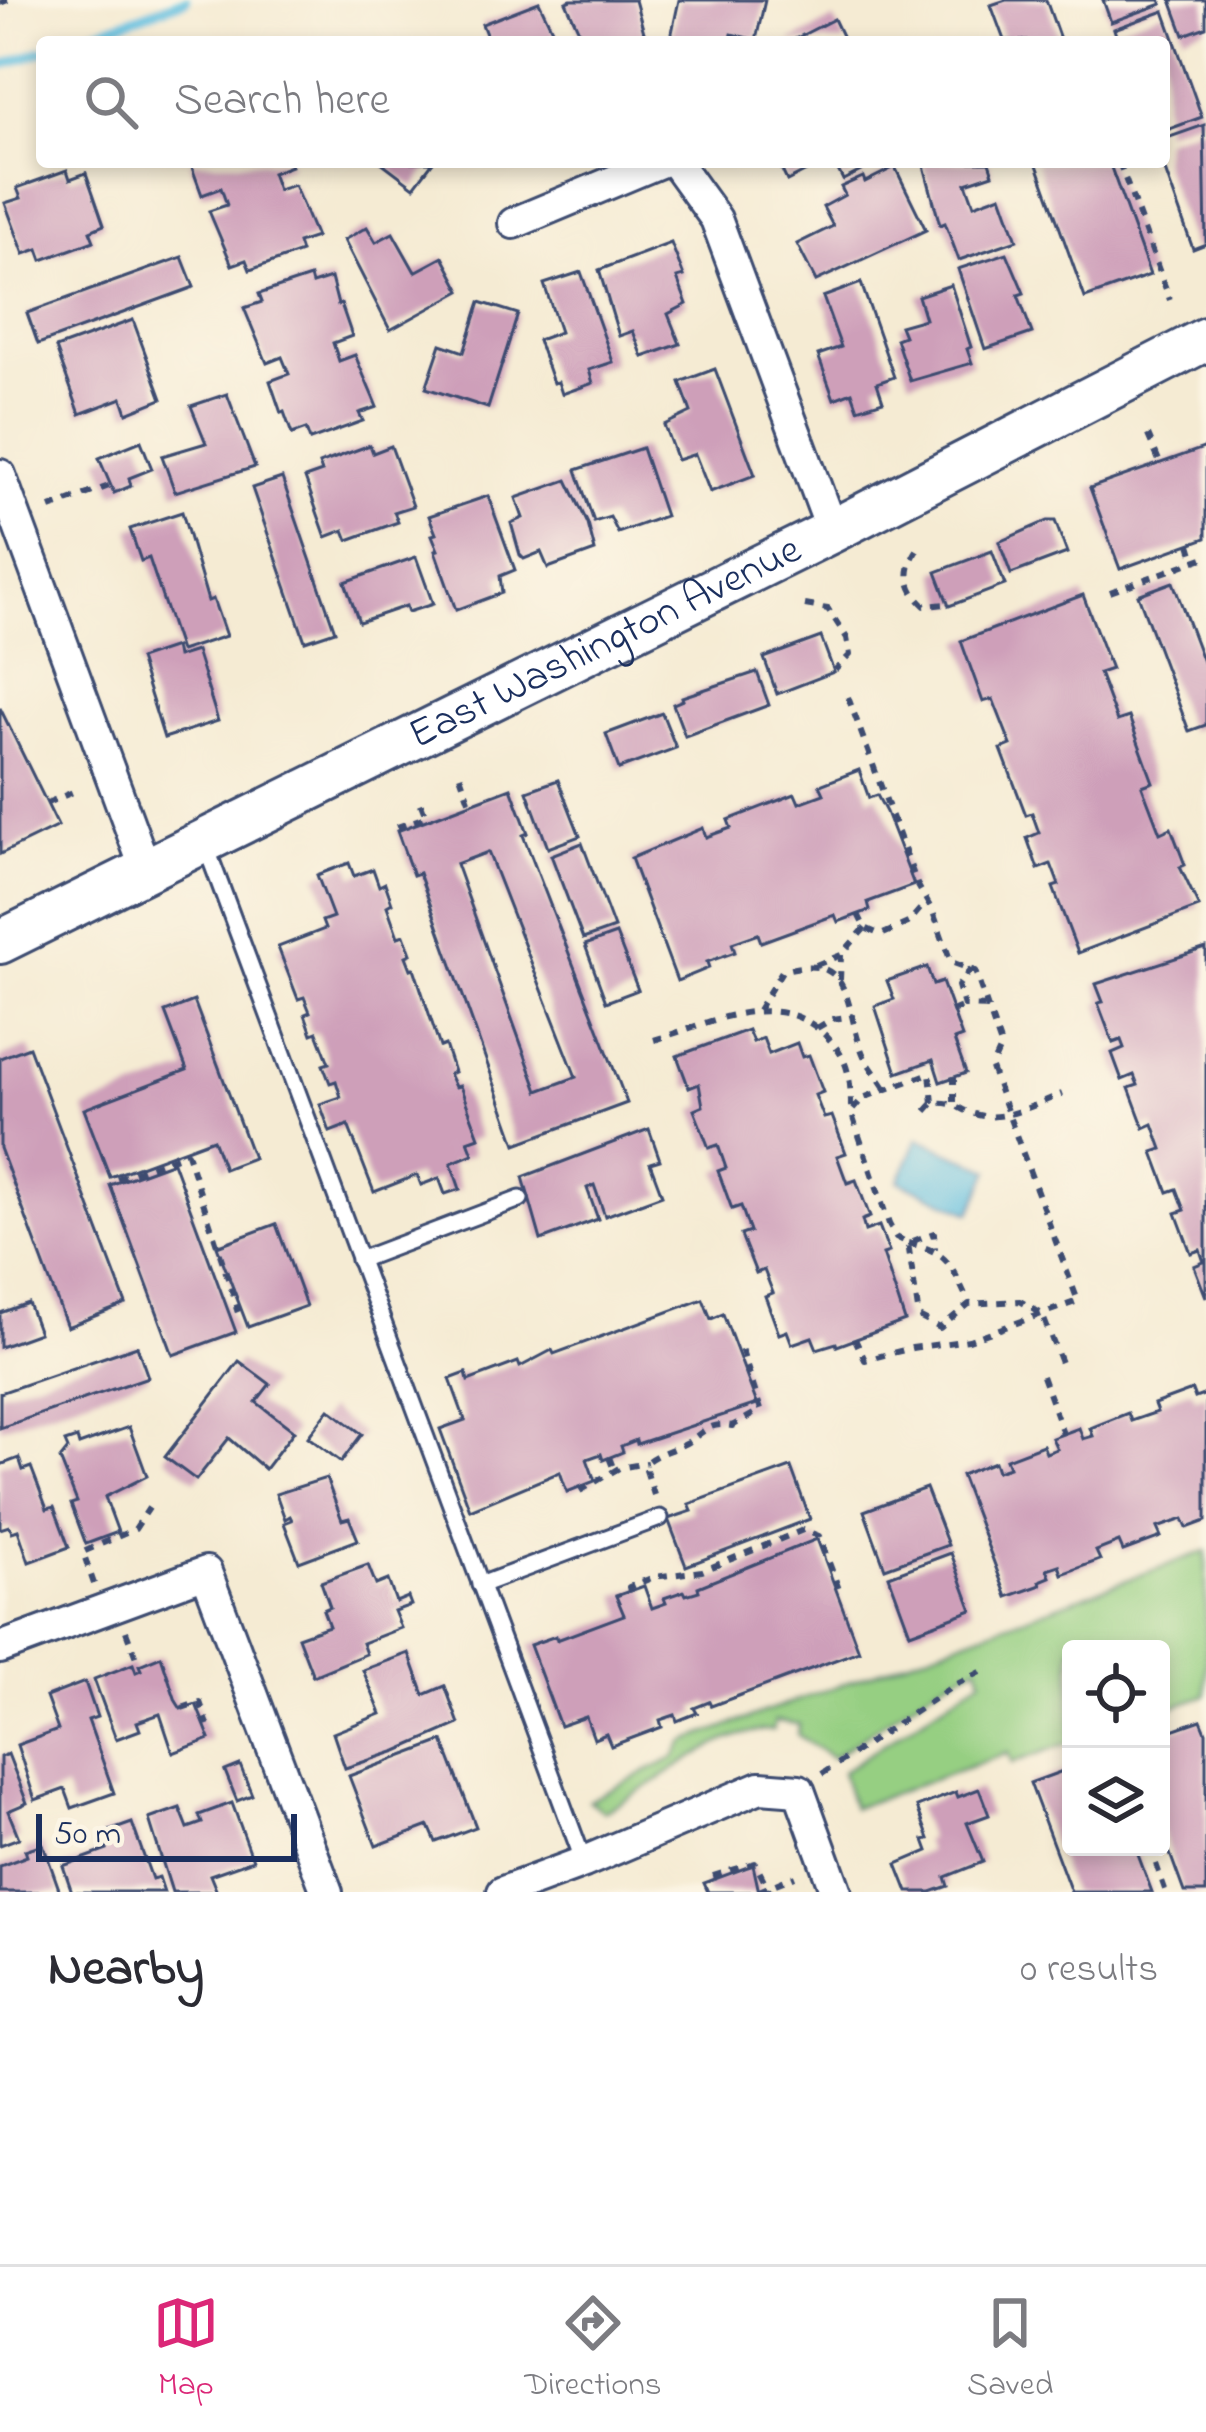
<!DOCTYPE html>
<html lang="en">
<head>
<meta charset="utf-8">
<style>
	:root { --surface:#fff; --page:#f2f2f3; --text:#2b2b33; --muted:#7c7c81; --line:#e1e1e2; --accent:#db2777 }
	body { margin:0; font-family:"Indie Flower",sans-serif; background:var(--page); color:var(--text) }
	.controls { position:absolute; right:36px; bottom:36px; display:grid; overflow:hidden; border-radius:12px; box-shadow:0 6px 18px #0003 }
	.controls button { width:108px; height:108px; display:grid; place-items:center; padding:0; border:0; border-bottom:3px solid var(--line); background:var(--surface); color:var(--text); font:60px sans-serif }
	.scale { position:absolute; left:36px; bottom:30px; width:261px; box-sizing:border-box; padding-left:12px; border:6px solid #1b2f5e; border-top:0; font-size:33px; line-height:42px; white-space:nowrap; color:#1b2f5e; -webkit-text-stroke:9px #fcf5e5; paint-order:stroke }
	.list { margin:0; padding:0; list-style:none }
	h2 { display:flex; justify-content:space-between; align-items:center; height:156px; margin:0; padding:0 48px; font-size:51px }
	h2 small { font-size:39px; font-weight:400; color:var(--muted) }
	.icon { flex:none; width:66px; height:66px; fill:none; stroke:currentColor; stroke-width:2; stroke-linecap:round; stroke-linejoin:round }
	.map { position:relative; flex:none; width:1206px; height:1892px; overflow:hidden }
	.search { position:absolute; background:var(--surface); box-shadow:0 6px 18px #0003; left:36px; right:36px; top:36px; height:132px; display:flex; align-items:center; gap:30px; box-sizing:border-box; padding:0 42px; border-radius:12px; color:var(--muted); font-size:45px }
	.sheet { height:372px; background:var(--surface) }
	nav { display:flex; justify-content:space-around; align-items:center; box-sizing:border-box; height:168px; border-top:3px solid var(--line); background:var(--surface); font-size:33px; color:var(--muted) }
	nav a { display:grid; justify-items:center; gap:6px }
	nav .on { color:var(--accent) }
	.map>svg:first-child { display:block }
</style>
</head>
<body>
<div class="map">
<svg width="1206" height="1892" viewBox="0 0 1206 1892">
	<rect width="100%" height="100%" fill="#fcf5e5"/>
	<filter id="ink" filterUnits="userSpaceOnUse"><feTurbulence type="fractalNoise" baseFrequency=".00833" numOctaves="2"/><feDisplacementMap in="SourceGraphic" scale="24" xChannelSelector="R" yChannelSelector="G"/><feConvolveMatrix kernelMatrix="1 2 1 2 8 2 1 2 1" color-interpolation-filters="sRGB"/></filter>
	<filter id="wash" filterUnits="userSpaceOnUse"><feTurbulence type="fractalNoise" baseFrequency=".004" numOctaves="4" result="noise"/><feDisplacementMap in="SourceGraphic" scale="48" xChannelSelector="R" yChannelSelector="G"/><feGaussianBlur stdDeviation="2.7" result="paint"/><feColorMatrix in="noise" values="0 0 0 0 0 0 0 0 0 0 0 0 0 0 0 0 0 1.4 0 .05"/><feComposite in="paint" operator="in"/></filter>
	<g filter="url(#wash)">
		<rect width="100%" height="100%" fill="#f5ebd3"/>
		<!-- green -->
		<path fill="#96cf82" stroke="#587f70" stroke-width="3" d="M1206,1551V1695L1161,1711V1649H1071V1742L1012,1763L1008,1753L853,1808L842,1772L982,1678L978,1665L936,1686L832,1758L798,1735L799,1724L775,1721L773,1730C715,1729 657,1788 603,1811L589,1801L675,1757L684,1742Z"/>
		<!-- water -->
		<path fill="#62bfe0" stroke="#3e779f" stroke-width="3" d="M918,1138L990,1170L971,1213L899,1181Z"/>
		<g fill="none" stroke-linecap="round" stroke-linejoin="round">
			<!-- stream -->
			<g stroke="#62bfe0" stroke-width="10">
				<path d="M68,42L185,0"/>
				<path d="M0,66L42,51"/>
			</g>
		</g>
		<g id="blocks">
			<!-- building -->
			<g fill="#ce9fb9" fill-rule="evenodd">
				<path d="M571,0H635L645,36L630,42H584L566,2Z"/>
				<path d="M679,0H765L756,40L732,34L730,42H670Z"/>
				<path d="M1006,0H1046L1061,42L1004,40L991,5Z"/>
				<path d="M1103,0H1160L1162,4L1111,22Z"/>
				<path d="M1171,0H1206V27L1184,35Z"/>
				<path d="M539,2L558,42H489L482,24Z"/>
				<path d="M1164,11L1202,117L1164,131V42H1118L1114,29Z"/>
				<path d="M834,19L845,42H789Z"/>
				<path d="M1204,125L1206,244L1193,249L1162,162L1164,139Z"/>
				<path d="M190,162H290L291,166L272,173L278,190L294,185L316,237L298,243L301,252L250,270L246,260L232,265L209,211L227,205L221,188L202,195Z"/>
				<path d="M381,162H433L414,187Z"/>
				<path d="M778,162H824L787,181Z"/>
				<path d="M834,162H879L843,180Z"/>
				<path d="M923,162H989L993,174L966,183L974,205L1001,195L1017,240L959,260L945,223L940,225Z"/>
				<path d="M1036,162H1109L1150,275L1085,298Z"/>
				<path d="M895,167L926,230L816,281L797,244L833,226L823,207L845,195L841,187L863,177L865,182Z"/>
				<path d="M67,170L70,179L86,173L104,225L90,231L94,241L42,260L38,249L24,254L5,203L21,198L17,188Z"/>
				<path d="M367,227L376,242L393,233L415,272L443,257L461,291L390,330L344,240Z"/>
				<path d="M671,243L684,276L677,278L687,304L668,314L680,344L643,357L633,331L619,336L599,270Z"/>
				<path d="M1007,253L1024,293L1018,295L1032,333L985,349L958,269Z"/>
				<path d="M182,257L194,287L38,344L27,313Z"/>
				<path d="M581,272L613,362L589,370L593,383L562,394L558,382L553,383L538,340L560,332L544,284Z"/>
				<path d="M310,277L312,284L331,278L338,305L341,304L352,336L333,343L339,361L355,355L377,407L359,413L363,421L310,440L306,429L292,434L284,412L281,413L270,381L289,374L282,357L267,363L244,308L262,302L259,294Z"/>
				<path d="M861,283L894,377L877,383L883,401L858,409L852,392L834,399L818,355L841,347L823,297Z"/>
				<path d="M951,285L971,347L967,349L972,363L910,381L896,339L904,336L900,326L925,319L918,296Z"/>
				<path d="M480,302L518,314L488,408L426,388L441,344L464,352Z"/>
				<path d="M133,320L162,399L127,413L122,398L80,414L56,348Z"/>
				<path d="M715,369L755,475L710,492L695,454L677,460L664,425L691,412L680,382Z"/>
				<path d="M227,394L255,467L175,492L162,456L206,443L191,406Z"/>
				<path d="M141,441L152,469L129,478L131,486L114,493L99,458Z"/>
				<path d="M370,445L373,453L391,446L413,506L394,512L398,522L348,540L344,530L326,537L305,478L322,472L319,464Z"/>
				<path d="M1206,447V538L1120,569L1090,488Z"/>
				<path d="M642,448L665,516L618,533L610,517L594,522L576,470Z"/>
				<path d="M282,478L335,631L305,641L252,488Z"/>
				<path d="M567,480L588,524L595,551L548,568L541,552L524,559L520,555L511,523L523,518L516,498Z"/>
				<path d="M488,496L515,570L500,576L502,593L456,610L435,551L438,550L432,535L436,534L429,516Z"/>
				<path d="M182,512L208,601L213,599L226,636L180,651L149,558L141,561L130,529Z"/>
				<path d="M1047,521H1055L1067,553L1011,574L999,542Z"/>
				<path d="M992,551L1005,585L949,606L936,572Z"/>
				<path d="M416,557L433,604L408,612L406,606L359,622L345,582Z"/>
				<path d="M1173,582L1206,670V725L1189,731L1138,595Z"/>
				<path d="M1083,595L1111,669L1099,673L1117,721L1129,717L1153,782L1142,786L1160,833L1171,828L1185,865L1180,867L1199,907L1078,953L1053,887L1059,885L1051,864L1038,869L1027,838L1039,833L1032,813L1026,815L1001,749L1011,745L993,699L983,702L961,641Z"/>
				<path d="M821,637L834,672L777,694L764,658Z"/>
				<path d="M175,647L177,657L196,651L218,721L164,738L139,659Z"/>
				<path d="M757,672L769,705L685,736L673,704L683,700L682,697Z"/>
				<path d="M0,708L58,826L0,854Z"/>
				<path d="M662,713L676,748L619,769L606,734Z"/>
				<path d="M859,770L869,798L877,795L886,812L914,885L868,902L870,910L838,922L835,915L761,942L758,934L732,943L735,952L707,962L709,968L677,981L631,858L703,828L706,837L731,828L728,820L795,794L799,803L824,794L820,785Z"/>
				<path d="M558,780L580,836L548,848L527,791Z"/>
				<path d="M511,788L528,833L523,835L627,1103L516,1144L419,873L413,875L397,831ZM488,852L576,1077L538,1091L456,864Z"/>
				<path d="M582,843L614,928L583,939L551,855Z"/>
				<path d="M349,863L354,876L373,869L379,886L385,883L392,903L387,906L398,937L404,935L411,954L406,956L411,969L414,968L440,1047L445,1045L454,1072L449,1074L455,1087L460,1086L479,1137L468,1141L473,1154L451,1163L460,1189L445,1194L439,1178L421,1185L417,1175L374,1192L348,1125L330,1132L320,1104L341,1097L336,1081L330,1083L323,1065L329,1063L317,1032L312,1034L305,1014L310,1012L304,997L298,999L278,947L325,929L322,921L333,917L317,875Z"/>
				<path d="M616,934L638,990L606,1002L585,945Z"/>
				<path d="M1206,948V1297L1194,1266L1204,1262L1200,1250L1191,1253L1176,1213L1185,1210L1177,1189L1168,1192L1153,1152L1162,1149L1153,1124L1144,1128L1129,1088L1138,1085L1134,1075L1122,1080L1112,1053L1124,1048L1121,1040L1113,1043L1098,1003L1103,1002L1096,984Z"/>
				<path d="M927,967L933,985L942,982L962,1037L954,1040L966,1073L940,1082L933,1060L897,1073L875,1006L894,999L887,981Z"/>
				<path d="M194,1001L253,1158L224,1169L213,1139L110,1177L84,1109L187,1070L165,1012Z"/>
				<path d="M748,1030L753,1042L763,1038L769,1054L797,1043L802,1057L809,1055L823,1092L815,1095L824,1118L832,1116L846,1153L837,1156L847,1183L856,1180L870,1217L862,1220L865,1231L879,1226L889,1252L883,1254L905,1321L837,1346L836,1343L817,1349L812,1337L792,1344L787,1331L779,1334L765,1296L773,1293L764,1270L756,1273L741,1235L750,1232L741,1206L732,1209L718,1171L726,1168L718,1145L709,1148L694,1110L703,1106L699,1084L689,1088L677,1056Z"/>
				<path d="M29,1047L126,1304L67,1327L0,1148V1058Z"/>
				<path d="M649,1129L660,1160L650,1163L662,1195L605,1216L594,1185L587,1188L598,1219L541,1240L523,1177Z"/>
				<path d="M173,1162L236,1332L173,1355L110,1185Z"/>
				<path d="M276,1224L306,1306L248,1327L217,1246Z"/>
				<path d="M703,1299L711,1319L723,1314L757,1404L637,1444L636,1440L621,1446L623,1452L603,1460L601,1454L587,1459L595,1481L567,1492L560,1472L470,1510L440,1429L465,1420L450,1379L466,1373L468,1381L518,1362L520,1367L552,1350L554,1354Z"/>
				<path d="M28,1303L39,1333L0,1347V1313Z"/>
				<path d="M137,1346L148,1377L0,1428V1393Z"/>
				<path d="M239,1361L270,1384L256,1402L294,1431L265,1469L229,1438L196,1480L165,1457Z"/>
				<path d="M1192,1390L1195,1398L1206,1394V1521L1187,1528L1183,1519L1157,1528L1161,1537L1123,1551L1119,1542L1096,1551L1100,1560L1062,1574L1059,1565L1047,1569L1050,1577L1040,1581L1041,1585L1007,1597L961,1475L994,1462L997,1471L1009,1467L1006,1459L1043,1445L1046,1453L1057,1449L1052,1438L1079,1428L1083,1439L1093,1436L1090,1428L1128,1413L1131,1421L1157,1412L1154,1404Z"/>
				<path d="M329,1409L362,1434L341,1462L308,1437Z"/>
				<path d="M129,1427L147,1476L105,1497L118,1532L86,1544L71,1504L77,1502L60,1459L68,1449L65,1442L77,1438L79,1445Z"/>
				<path d="M19,1458L23,1470L31,1467L47,1509L54,1507L69,1547L29,1562L18,1530L12,1532L9,1526L0,1529V1465Z"/>
				<path d="M791,1467L810,1519L686,1566L668,1519L692,1511L689,1504Z"/>
				<path d="M326,1478L342,1520L349,1518L358,1540L299,1562L284,1523L292,1520L290,1516L285,1519L276,1494Z"/>
				<path d="M926,1488L948,1545L885,1568L864,1511Z"/>
				<path d="M817,1539L859,1651L711,1706L709,1702L694,1708L697,1713L677,1721L675,1715L660,1720L662,1727L611,1746L606,1734L594,1739L586,1717L560,1726L530,1645L556,1636L557,1640L624,1615L616,1596L644,1586L652,1608L666,1603L664,1598L684,1591L686,1595L699,1591L698,1587Z"/>
				<path d="M951,1553L972,1610L910,1633L889,1576Z"/>
				<path d="M368,1565L376,1585L388,1580L396,1602L408,1597L411,1605L394,1611L401,1628L362,1643L366,1654L313,1676L298,1637L329,1626L323,1610L330,1607L321,1582Z"/>
				<path d="M409,1653L424,1695L445,1686L459,1724L397,1751L345,1768L333,1733L381,1714L363,1670Z"/>
				<path d="M161,1656L176,1701L181,1709L196,1704L210,1739L173,1753L160,1714L137,1722L140,1730L116,1739L94,1679L133,1664L136,1672L141,1670L139,1665Z"/>
				<path d="M85,1682L97,1717L88,1720L114,1793L72,1808L65,1789L35,1800L17,1745L58,1730L46,1697Z"/>
				<path d="M1201,1720L1206,1732V1892H1184L1161,1829V1734Z"/>
				<path d="M443,1741L476,1827L436,1842L429,1826L376,1846L349,1776Z"/>
				<path d="M8,1754L27,1803L8,1811L19,1838L0,1845V1757Z"/>
				<path d="M240,1765L252,1795L237,1801L225,1771Z"/>
				<path d="M1071,1768V1847H1135L1152,1892H1071L1030,1783Z"/>
				<path d="M979,1789L989,1815L967,1823L983,1862L945,1877L948,1886L931,1892H908L897,1864L928,1851L924,1840L929,1839L917,1807L956,1792L958,1797Z"/>
				<path d="M232,1803L253,1860L210,1875L217,1892H172L149,1819L180,1808L188,1828L202,1823L199,1815Z"/>
				<path d="M132,1823L152,1879L159,1877L164,1892H72L63,1866L107,1850L101,1834Z"/>
				<path d="M43,1844L60,1892H0V1866L27,1856L25,1850Z"/>
				<path d="M753,1865L759,1892H708L704,1883Z"/>
			</g>
		</g>
	</g>
	<g filter="url(#ink)">
		<use href="#blocks" fill-opacity="0" stroke="#3c4b70" stroke-width="3"/>
		<g fill="none" stroke-linecap="round" stroke-linejoin="round">
			<!-- lane casing -->
			<g stroke="#3c4b70" stroke-width="21">
				<g id="lane">
					<path d="M205,844L584,1862"/>
					<path d="M359,1260L520,1199"/>
					<path d="M480,1585L660,1518"/>
				</g>
			</g>
			<!-- street casing -->
			<g stroke="#3c4b70" stroke-width="36">
				<g id="street">
					<path d="M675,162L716,219L832,531"/>
					<path d="M514,223L660,162"/>
					<path d="M0,475L146,870"/>
					<path d="M0,1648L206,1572L327,1892"/>
					<path d="M503,1892L584,1862L760,1787L799,1790L836,1892"/>
				</g>
			</g>
			<!-- secondary casing -->
			<g stroke="#3c4b70" stroke-width="48">
				<g id="secondary">
					<path id="s1" d="M0,942L832,531L1206,339"/>
				</g>
			</g>
			<!-- path -->
			<g stroke="#3c4b70" stroke-width="6" stroke-dasharray="9 9" stroke-linecap="butt">
				<path d="M0,3L8,0"/>
				<path d="M1119,162L1170,300"/>
				<path d="M1148,435L1160,463"/>
				<path d="M50,508L109,486"/>
				<path d="M1190,544L1195,561"/>
				<path d="M917,550C904,571 905,588 925,606L946,604"/>
				<path d="M1110,592L1206,557"/>
				<path d="M805,605L828,609L847,638L850,655L835,670"/>
				<path d="M848,697L917,884L933,912L951,962L975,971L1001,1046L991,1068L1078,1301L969,1340L912,1348L865,1360L855,1339"/>
				<path d="M460,775L470,803"/>
				<path d="M47,803L73,792"/>
				<path d="M397,827L426,817L418,796"/>
				<path d="M858,914L865,928L881,935L908,923L927,901"/>
				<path d="M816,965L841,955L865,928"/>
				<path d="M971,969L958,986L964,1006L988,1007"/>
				<path d="M840,980L841,955"/>
				<path d="M758,1010L782,971C856,949 844,1011 864,1056C870,1067 878,1077 885,1088"/>
				<path d="M952,1011L964,1006"/>
				<path d="M817,1028L832,1019L853,1016"/>
				<path d="M654,1040C708,1024 774,988 823,1033C848,1056 851,1076 851,1109"/>
				<path d="M954,1102V1077"/>
				<path d="M933,1103L930,1073L863,1098L851,1112L889,1224L896,1237L908,1243L919,1317L940,1328L969,1304L1020,1301L1042,1314L1063,1368"/>
				<path d="M926,1111L933,1103C958,1101 956,1110 978,1115C1004,1122 1038,1103 1062,1094"/>
				<path d="M117,1179L187,1153L238,1309L229,1312"/>
				<path d="M913,1241L934,1233L935,1249"/>
				<path d="M908,1243C950,1252 952,1267 969,1303"/>
				<path d="M1042,1376L1063,1434"/>
				<path d="M609,1457L614,1470"/>
				<path d="M580,1491L619,1468L647,1463"/>
				<path d="M654,1495L646,1470L648,1461C660,1452 673,1450 686,1443C702,1434 709,1421 732,1426L761,1410L741,1348"/>
				<path d="M94,1584L83,1552L135,1529L149,1508"/>
				<path d="M630,1591L629,1587L654,1577L702,1571L803,1530L819,1536L840,1592"/>
				<path d="M126,1631L138,1663"/>
				<path d="M182,1708L200,1702L208,1725"/>
				<path d="M822,1774L953,1686L981,1672"/>
				<path d="M1150,1847L1166,1892"/>
				<path d="M713,1876L755,1863L770,1892"/>
				<path d="M759,1891L795,1876"/>
			</g>
			<!-- lane -->
			<use href="#lane" stroke="#fff" stroke-width="15"/>
			<!-- street -->
			<use href="#street" stroke="#fff" stroke-width="30"/>
			<!-- secondary -->
			<use href="#secondary" stroke="#fff" stroke-width="42"/>
		</g>
	</g>
	<g text-anchor="middle" dominant-baseline="central" stroke-width="10" stroke-linejoin="round" paint-order="stroke">
		<!-- street labels -->
		<g font-size="42" fill="#1b2f5e" stroke="#fcf5e5">
			<text stroke="none"><textPath href="#s1" startOffset="675">East Washington Avenue</textPath></text>
		</g>
	</g>
</svg>
<div class="controls">
<button><svg class="icon" aria-label="locate" viewBox="0 0 24 24"><circle cx="12" cy="12" r="6"/><path d="M12 2v4M12 18v4M2 12h4M18 12h4"/></svg></button>
<button><svg class="icon" aria-label="layers" viewBox="0 0 24 24"><path d="M12 4l9 5-9 5-9-5zM3 14l9 5 9-5"/></svg></button>
</div>
<div class="scale">50 m</div>
<div class="search"><svg class="icon" aria-label="search" viewBox="0 0 24 24"><circle cx="10" cy="10" r="6"/><path d="M15 15l6 6"/></svg>Search here</div>
</div>
<section class="sheet">
<h2>Nearby<small>0 results</small></h2>
<ul class="list">
</ul>
</section>
<nav>
<a class="on"><svg class="icon" aria-label="map" viewBox="0 0 24 24"><path d="M3 6l6-2 6 2 6-2v14l-6 2-6-2-6 2zM9 4v14M15 6v14"/></svg>Map</a>
<a><svg class="icon" aria-label="directions" viewBox="0 0 24 24"><path d="M12 3l9 9-9 9-9-9zM9 14v-3h6M13 9l2 2-2 2"/></svg>Directions</a>
<a><svg class="icon" aria-label="saved" viewBox="0 0 24 24"><path d="M7 4h10v16l-5-4-5 4z"/></svg>Saved</a>
</nav>
</body>
</html>
